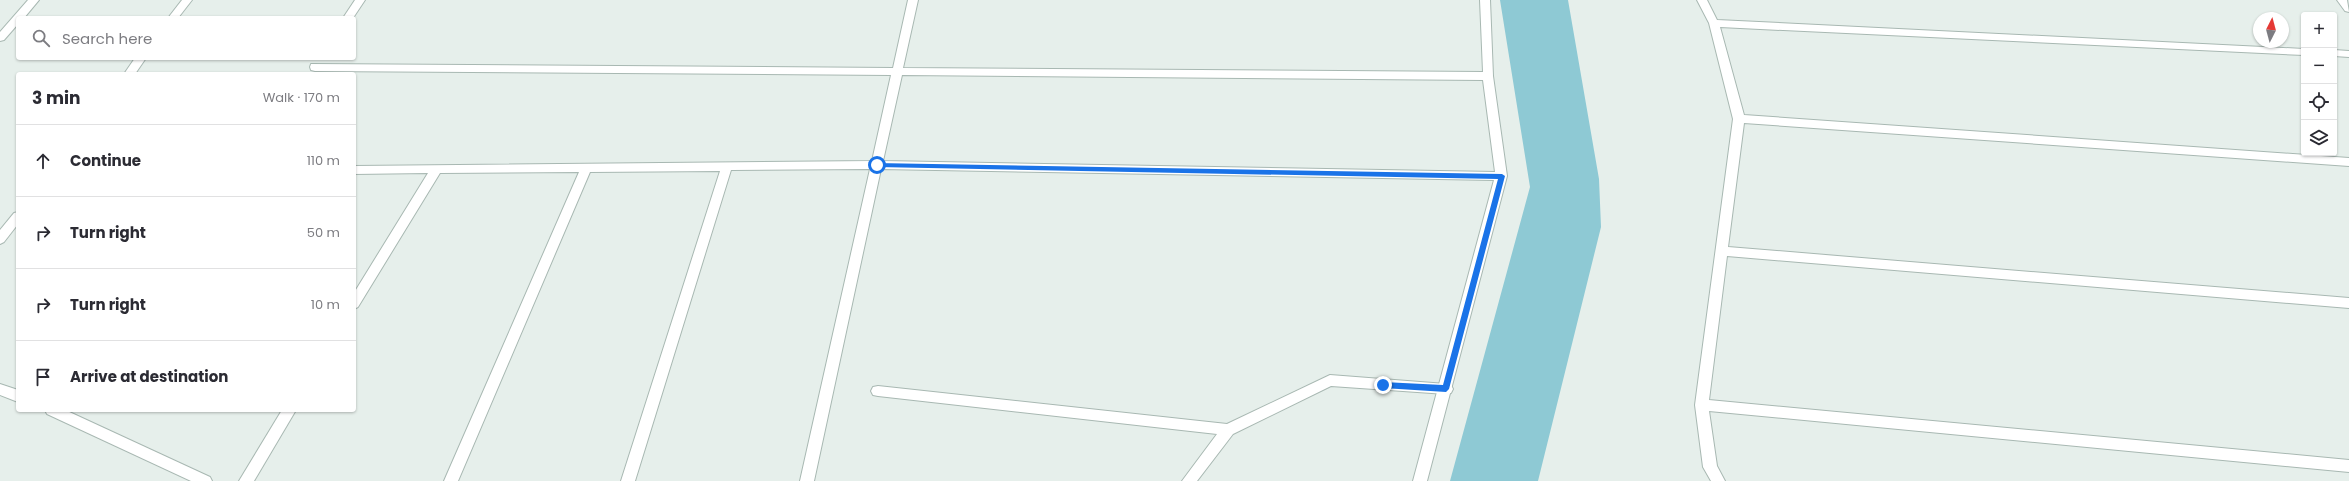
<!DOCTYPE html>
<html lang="en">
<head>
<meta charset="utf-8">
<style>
	:root { --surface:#fff; --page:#f2f2f3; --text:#2b2b33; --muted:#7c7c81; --line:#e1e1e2 }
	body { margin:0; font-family:Poppins,sans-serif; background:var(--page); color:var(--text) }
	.controls { position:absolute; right:12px; top:12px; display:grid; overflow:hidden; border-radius:4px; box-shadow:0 1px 3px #0004 }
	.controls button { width:36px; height:36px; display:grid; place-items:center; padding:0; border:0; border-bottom:1px solid var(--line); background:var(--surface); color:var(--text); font:20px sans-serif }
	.compass { position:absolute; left:2253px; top:12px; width:36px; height:36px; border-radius:50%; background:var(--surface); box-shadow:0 1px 3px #0004; rotate:6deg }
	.stop { position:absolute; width:12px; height:12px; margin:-9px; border:3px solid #1a73e8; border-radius:50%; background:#fff }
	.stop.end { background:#1a73e8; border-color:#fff; box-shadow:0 1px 4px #0008 }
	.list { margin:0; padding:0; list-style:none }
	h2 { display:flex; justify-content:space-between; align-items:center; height:52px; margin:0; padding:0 16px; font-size:17px }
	h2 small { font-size:13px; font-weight:400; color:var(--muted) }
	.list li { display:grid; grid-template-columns:26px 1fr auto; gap:12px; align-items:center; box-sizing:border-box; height:72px; padding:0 16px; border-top:1px solid var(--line) }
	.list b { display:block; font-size:15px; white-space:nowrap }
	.list em { font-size:13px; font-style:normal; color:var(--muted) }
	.icon { flex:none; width:22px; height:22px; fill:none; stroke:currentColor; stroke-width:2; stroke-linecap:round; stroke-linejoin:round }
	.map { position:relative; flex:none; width:2349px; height:481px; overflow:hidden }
	.search { position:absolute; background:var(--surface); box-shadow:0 1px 3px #0004; left:16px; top:16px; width:340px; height:44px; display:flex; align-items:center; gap:10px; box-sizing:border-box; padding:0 14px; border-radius:4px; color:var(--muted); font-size:15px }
	.panel { position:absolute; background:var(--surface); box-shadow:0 1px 3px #0004; left:16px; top:72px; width:340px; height:340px; border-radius:4px }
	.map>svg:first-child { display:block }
</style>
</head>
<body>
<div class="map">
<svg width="2349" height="481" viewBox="0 0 2349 481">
	<rect width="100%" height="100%" fill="#e6efeb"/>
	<!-- water -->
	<path fill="#8ec9d4" d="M1500,0H1568L1599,179L1601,227L1538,481H1450L1530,187Z"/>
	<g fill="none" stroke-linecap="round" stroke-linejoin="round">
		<!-- service casing -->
		<g stroke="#a8b8b2" stroke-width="2">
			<path id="service" d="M1330,375L1446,384L1451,385L1453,389L1451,393L1446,394L1331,386L1233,434L1197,481H1182L1217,434L878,396L873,395L871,391L873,387L878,386L1227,424Z"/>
		</g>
		<!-- minor casing -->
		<g stroke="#a8b8b2" stroke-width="2">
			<g id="minor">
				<path d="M28,0H39L24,18H18V24L4,40L0,41V32Z"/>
				<path d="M182,0H192L178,18H168Z"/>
				<path d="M355,0H365L353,18H343Z"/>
				<path d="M908,0H918L903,68L1483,72L1480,0H1490L1493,76L1507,176L1427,481H1413L1494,180L881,169L814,481H800L870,169L731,170L635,481H621L720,171L590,172L458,481H444L579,172L440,173L358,307L354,309V293L428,173L354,174V166L872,161L891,75L315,71L311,70L310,67L311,64L893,68ZM902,75L1483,80L1495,172L883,161Z"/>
				<path d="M1697,0H1707L1717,20L2304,49V55L1720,27L1744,115L2349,158V166L1744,123L1728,247L2349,298V308L1727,256L1709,400L2349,460V472L1709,411L1717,466L1725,481H1711L1703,467L1695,405L1733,119L1709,23Z"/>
				<path d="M2337,0H2347L2349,12L2345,11Z"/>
				<path d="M2334,50L2349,51V57L2334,56Z"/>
				<path d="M135,58H146L135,74H124Z"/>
				<path d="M18,212V224L4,242L0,244V230L14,213Z"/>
				<path d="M0,384L18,390V402L0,395Z"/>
				<path d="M45,410H65L210,477L212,481H191L47,414Z"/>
				<path d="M282,410H296L254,481H239Z"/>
			</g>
		</g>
		<!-- service -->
		<use href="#service" fill="#fff" fill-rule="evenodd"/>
		<!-- minor -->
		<use href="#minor" fill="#fff" fill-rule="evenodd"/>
	</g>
	<!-- route -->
	<path fill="#1a73e8" d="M875,163L1502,174L1505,176L1449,389L1446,392L1383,388L1379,385L1383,382L1443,385L1498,179L877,167Z"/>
</svg>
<div class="controls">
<button>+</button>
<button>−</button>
<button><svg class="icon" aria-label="locate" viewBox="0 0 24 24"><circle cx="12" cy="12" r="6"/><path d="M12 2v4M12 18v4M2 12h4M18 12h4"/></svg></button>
<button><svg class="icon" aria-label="layers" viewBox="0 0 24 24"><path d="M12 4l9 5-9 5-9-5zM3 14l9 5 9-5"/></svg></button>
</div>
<svg class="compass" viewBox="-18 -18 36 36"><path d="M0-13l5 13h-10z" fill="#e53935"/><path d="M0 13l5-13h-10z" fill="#7c7c81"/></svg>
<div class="stop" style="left:877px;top:165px"></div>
<div class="stop end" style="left:1383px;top:385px"></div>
<div class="search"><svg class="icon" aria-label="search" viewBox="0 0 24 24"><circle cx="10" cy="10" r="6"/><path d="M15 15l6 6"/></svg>Search here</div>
<section class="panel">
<h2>3 min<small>Walk · 170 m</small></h2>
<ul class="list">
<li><svg class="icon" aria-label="ahead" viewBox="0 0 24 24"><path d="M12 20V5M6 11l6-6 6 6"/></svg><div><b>Continue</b></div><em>110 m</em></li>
<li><svg class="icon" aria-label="right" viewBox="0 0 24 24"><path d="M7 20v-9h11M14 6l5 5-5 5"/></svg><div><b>Turn right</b></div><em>50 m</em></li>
<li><svg class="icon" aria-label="right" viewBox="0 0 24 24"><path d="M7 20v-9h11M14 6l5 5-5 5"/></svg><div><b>Turn right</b></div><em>10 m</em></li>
<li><svg class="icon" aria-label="arrive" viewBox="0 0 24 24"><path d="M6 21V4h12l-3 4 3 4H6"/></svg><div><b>Arrive at destination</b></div></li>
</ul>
</section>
</div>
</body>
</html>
